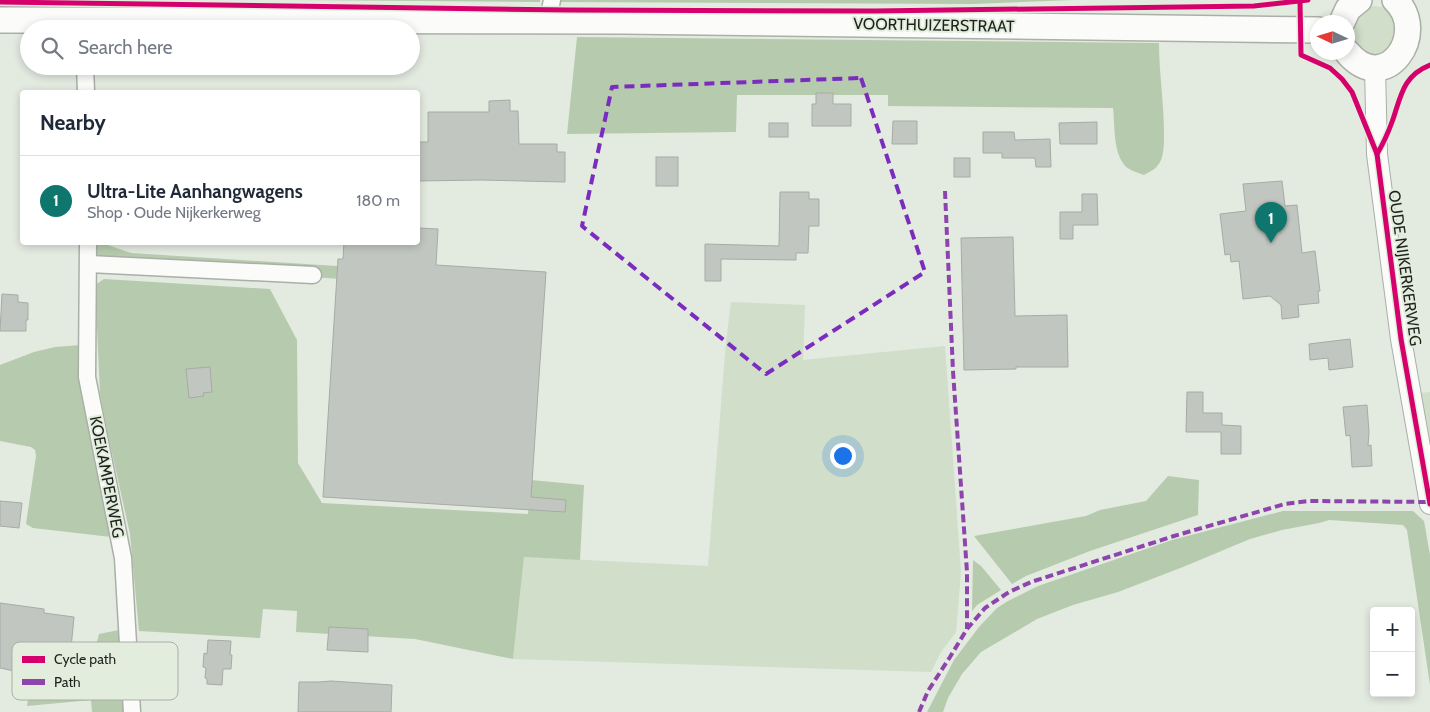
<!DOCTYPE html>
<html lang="en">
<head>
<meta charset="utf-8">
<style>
	:root { --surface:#fff; --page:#f2f2f3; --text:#1f2937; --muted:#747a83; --line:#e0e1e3; --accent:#0f766e }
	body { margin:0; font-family:Cabin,sans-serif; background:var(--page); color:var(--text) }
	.controls { position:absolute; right:15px; bottom:15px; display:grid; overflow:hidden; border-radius:5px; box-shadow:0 2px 8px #0003 }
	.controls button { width:45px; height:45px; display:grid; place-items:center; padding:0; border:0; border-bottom:1px solid var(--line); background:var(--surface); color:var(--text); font:25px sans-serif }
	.compass { position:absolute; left:1310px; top:15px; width:45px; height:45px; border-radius:50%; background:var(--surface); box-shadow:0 2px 8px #0003; rotate:274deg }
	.you { position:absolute; left:842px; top:455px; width:18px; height:18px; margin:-12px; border:4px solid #fff; border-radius:50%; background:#1a73e8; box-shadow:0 0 0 8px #1a73e833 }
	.badge { display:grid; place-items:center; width:32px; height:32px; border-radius:50%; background:var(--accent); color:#fff; font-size:16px; font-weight:700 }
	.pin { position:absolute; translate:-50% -41px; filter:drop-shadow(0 1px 2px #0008) }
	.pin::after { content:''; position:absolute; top:26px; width:18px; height:15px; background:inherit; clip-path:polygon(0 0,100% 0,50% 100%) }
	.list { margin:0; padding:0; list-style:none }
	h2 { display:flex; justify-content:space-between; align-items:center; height:65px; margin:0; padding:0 20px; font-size:21px }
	h2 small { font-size:16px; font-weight:400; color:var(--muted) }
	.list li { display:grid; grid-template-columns:32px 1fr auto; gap:15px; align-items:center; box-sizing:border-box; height:90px; padding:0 20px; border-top:1px solid var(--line) }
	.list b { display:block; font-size:19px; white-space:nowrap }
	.list p { margin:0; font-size:16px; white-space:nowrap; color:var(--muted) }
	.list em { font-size:16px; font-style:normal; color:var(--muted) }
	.icon { flex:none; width:28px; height:28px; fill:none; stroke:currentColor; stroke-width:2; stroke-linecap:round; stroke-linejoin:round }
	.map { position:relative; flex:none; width:1430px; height:712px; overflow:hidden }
	.search { position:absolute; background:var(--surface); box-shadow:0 2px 8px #0003; left:20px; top:20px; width:400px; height:55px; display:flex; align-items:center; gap:12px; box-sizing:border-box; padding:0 18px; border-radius:28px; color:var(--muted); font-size:19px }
	.panel { position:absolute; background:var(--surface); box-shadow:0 2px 8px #0003; left:20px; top:90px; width:400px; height:155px; border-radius:5px }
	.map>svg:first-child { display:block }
</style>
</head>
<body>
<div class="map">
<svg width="1430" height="712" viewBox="0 0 1430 712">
	<rect width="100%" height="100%" fill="#e3eae0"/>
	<!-- green -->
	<g fill="#d0deca">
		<path d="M1373,6L1388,8L1404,31L1385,56C1380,56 1370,57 1366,54C1363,53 1362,50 1360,48C1342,32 1354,13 1373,6Z"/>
		<path d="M731,302L805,305L803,360L945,346L961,572L956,632L941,652L931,672L513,659L524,557L708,566L726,342Z"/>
		<path d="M1430,392V457L1420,393Z"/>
	</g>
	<!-- forest -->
	<g fill="#b6cbad">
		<path d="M295,0H540V2Z"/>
		<path d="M559,0H1073L972,4L558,2Z"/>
		<path d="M577,37L1159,43C1159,73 1164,103 1164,133C1164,142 1164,153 1161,160C1157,169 1151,171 1144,175C1136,172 1127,170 1123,163C1113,149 1115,124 1113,108L888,106V95H737L736,132L567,134Z"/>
		<path d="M95,243H102L131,253L337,266L341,279L94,262Z"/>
		<path d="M104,279L270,289L297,340L298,463L322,503L528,514L531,480L584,485L580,560L524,557L513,659L415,639L296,632L297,611L263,609L260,638L139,631L130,534L108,435L100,393L95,285Z"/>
		<path d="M81,345L111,537L33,528L26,524L36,456L35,450L31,447L0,441V365L34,352L55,347Z"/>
		<path d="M1168,476L1199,480L1198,515L1090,551L1026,576L1012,584L974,536L1086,516L1100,510L1146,501Z"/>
		<path d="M1283,511H1413L1424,521L1430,555V685L1407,530L1403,525L1329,520L1319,523L1282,530L1250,539L1183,567L1118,592L1073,605L1037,619L981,652L962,674L948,698L943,712H927L954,660L979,627L997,608L1008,601L1038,586L1172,540Z"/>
		<path d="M973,560L981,566L1001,590L977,605L972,611Z"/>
		<path d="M119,630L124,712H92L91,700L27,706L35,657L92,662L99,634Z"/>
	</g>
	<!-- building -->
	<g fill="#c1c7c0" stroke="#a6aba5">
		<path d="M816,93H833V104H851V126H812V104H816Z"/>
		<path d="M510,100V111H518L519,144H557V152H565V182L481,180L418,181V142H428V112H489V101Z"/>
		<path d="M893,121H917V144H892Z"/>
		<path d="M1097,122V144H1060L1059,123Z"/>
		<rect x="769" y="123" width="19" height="14"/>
		<path d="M983,132H1014L1015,140L1050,139L1051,167H1036L1035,158H1002V153H983Z"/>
		<rect x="656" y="157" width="22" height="29"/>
		<rect x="954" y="158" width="16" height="19"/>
		<path d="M1282,181L1285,206L1297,205L1302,253L1315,251L1320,291H1318L1319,303L1298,305L1299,317L1282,319L1281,305L1270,296L1243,299L1239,261L1231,262L1230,254L1225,255L1220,214L1246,211L1243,184Z"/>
		<path d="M780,192H809V199H819V226H809L808,253H796V260L721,259V281H705V244L779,246Z"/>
		<path d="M1082,194H1097L1098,225H1073V239H1060V212H1082Z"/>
		<path d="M418,228L438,229L436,265L546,272L531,497L566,500L565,512L323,497L338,259H343L344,242H418Z"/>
		<path d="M1013,237L1015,316L1067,315L1068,367H1016V369L964,370L961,238Z"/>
		<path d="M2,294L18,295V302L28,303V320H26V331H0Z"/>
		<path d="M1350,339L1353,367L1329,370L1328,358L1310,360L1309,344Z"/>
		<path d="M210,367L212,392L203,393L204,396L189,398L186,369Z"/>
		<path d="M1187,392H1203V413H1222V425L1241,426V454H1221V432H1186Z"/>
		<path d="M1367,405L1369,432L1368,446L1371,445L1372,466L1352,467L1350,435L1346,436L1343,407Z"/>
		<path d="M0,501L22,503L19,528L0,526Z"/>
		<path d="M0,603L44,609V613L74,617L71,648L45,645L38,677L36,676L32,694L19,691L23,673L0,668Z"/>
		<path d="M329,627L368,629V652L327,650Z"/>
		<path d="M208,640L231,641L230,655H232L231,669H223L222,685L207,684V679L205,678L206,668L203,667L204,653L207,654Z"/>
		<path d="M331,681L392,685L391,712H298L299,682H319Z"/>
	</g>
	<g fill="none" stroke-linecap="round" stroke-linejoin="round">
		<!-- minor casing -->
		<g stroke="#aaafa8" stroke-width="19">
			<g id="minor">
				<path d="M550,21V10L552,0"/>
				<path d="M85,66L86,92"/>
				<path d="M88,242L87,377L123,558L132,712"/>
				<path d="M89,264L313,275"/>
			</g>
		</g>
		<!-- tertiary casing -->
		<g stroke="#aaafa8" stroke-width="22">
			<path id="tertiary" d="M1375,68L1377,154L1401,339L1430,504"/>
		</g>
		<!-- primary casing -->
		<g stroke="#aaafa8" stroke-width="28">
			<g id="primary">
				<path d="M0,20L624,21L1318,30"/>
				<path d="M1342,22L1348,9L1359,0"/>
				<path d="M1347,52C1385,98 1430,33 1395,0"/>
			</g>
		</g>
		<!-- minor -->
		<use href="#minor" stroke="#fbfcfa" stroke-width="16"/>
		<!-- tertiary -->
		<use href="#tertiary" stroke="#fbfcfa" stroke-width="20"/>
		<!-- primary -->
		<use href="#primary" stroke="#fbfcfa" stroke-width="25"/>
		<!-- quiet -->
		<g stroke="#8e44ad" stroke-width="4" stroke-dasharray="8 4" stroke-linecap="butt">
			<path d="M945,191L953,371L967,572V629"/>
			<path d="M919,712L928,691L950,657L967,629L985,608L1009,592L1031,582L1174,536L1285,504L1309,501L1430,502"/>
		</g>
		<!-- cycleway casing -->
		<g stroke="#e2eddd" stroke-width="8">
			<g id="cycleway">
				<path d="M1300,1L1301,55L1330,68L1342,79L1352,92L1377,154L1401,339L1430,504"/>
				<path d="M0,2L568,10L875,11L1254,6L1308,0"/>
				<path d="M1377,154C1383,144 1388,133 1392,122C1401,97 1402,76 1430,65"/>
			</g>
		</g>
		<!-- cycleway -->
		<use href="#cycleway" stroke="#d6006c" stroke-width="5"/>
	</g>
	<!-- marked area -->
	<path fill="none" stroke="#7b2cbf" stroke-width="4" stroke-dasharray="10 6" stroke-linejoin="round" d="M861,78L925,272L766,374L582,226L612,87Z"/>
	<g text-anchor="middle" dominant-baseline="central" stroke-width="4" stroke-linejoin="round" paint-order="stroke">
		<!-- street labels -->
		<g font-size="16" fill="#1e221c" stroke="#e2eddd">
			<text transform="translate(934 25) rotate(1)">VOORTHUIZERSTRAAT</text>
			<text transform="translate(1405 268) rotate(82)">OUDE NIJKERKERWEG</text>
			<text transform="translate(107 477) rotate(79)">KOEKAMPERWEG</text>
		</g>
	</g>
	<!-- legend -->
	<rect x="12" y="642" width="166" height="58" rx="8" fill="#e2eddd" stroke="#a7b0a3" stroke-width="1"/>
	<rect x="22" y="656" width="23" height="7" fill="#d6006c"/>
	<rect x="22" y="679" width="23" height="6" fill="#8e44ad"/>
	<g font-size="14" fill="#1e221c">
		<text x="54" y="664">Cycle path</text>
		<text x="54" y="687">Path</text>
	</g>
</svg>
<div class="controls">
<button>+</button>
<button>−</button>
</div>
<svg class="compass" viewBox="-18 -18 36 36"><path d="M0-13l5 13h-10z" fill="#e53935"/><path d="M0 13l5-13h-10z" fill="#747a83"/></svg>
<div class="you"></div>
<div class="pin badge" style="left:1271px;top:243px">1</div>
<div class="search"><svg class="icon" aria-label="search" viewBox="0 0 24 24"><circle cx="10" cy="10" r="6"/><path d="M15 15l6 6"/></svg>Search here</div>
<section class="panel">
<h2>Nearby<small></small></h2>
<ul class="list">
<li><span class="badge">1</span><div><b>Ultra-Lite Aanhangwagens</b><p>Shop · Oude Nijkerkerweg</p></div><em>180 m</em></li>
</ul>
</section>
</div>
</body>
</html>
